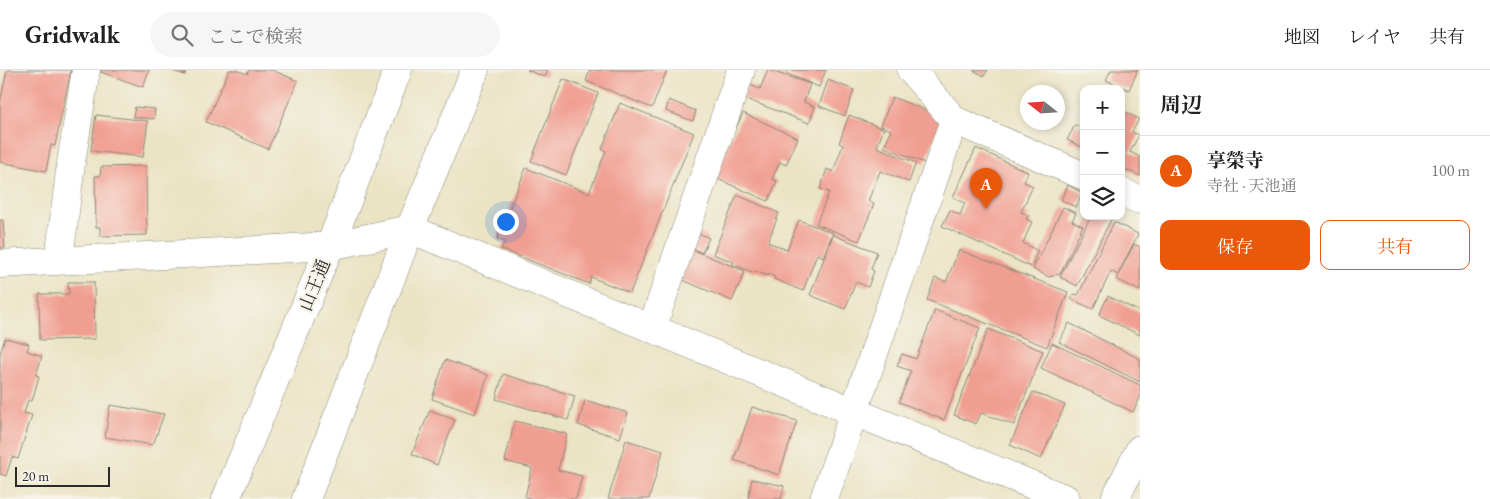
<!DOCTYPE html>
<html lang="ja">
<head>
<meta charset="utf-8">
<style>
	:root { --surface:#fff; --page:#f6f6f6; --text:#222; --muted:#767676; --line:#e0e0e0; --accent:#ea580c }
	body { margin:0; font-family:"EB Garamond","Noto Serif JP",serif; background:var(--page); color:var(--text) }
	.controls { position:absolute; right:15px; top:15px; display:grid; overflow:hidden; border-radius:10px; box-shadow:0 2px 8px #0003 }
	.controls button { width:45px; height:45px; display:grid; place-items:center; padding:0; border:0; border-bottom:1px solid var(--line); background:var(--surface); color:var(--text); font:25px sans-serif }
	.compass { position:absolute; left:1020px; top:15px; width:45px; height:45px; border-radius:50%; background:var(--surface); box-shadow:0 2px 8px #0003; rotate:287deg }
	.scale { position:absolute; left:15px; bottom:12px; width:95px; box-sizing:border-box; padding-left:5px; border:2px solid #2b2b2b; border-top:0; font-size:14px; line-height:18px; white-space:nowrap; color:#2b2b2b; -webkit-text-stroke:4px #f7f3e8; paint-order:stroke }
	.you { position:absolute; left:505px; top:151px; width:18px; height:18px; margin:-12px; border:4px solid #fff; border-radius:50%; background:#1a73e8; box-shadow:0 0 0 8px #1a73e833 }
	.badge { display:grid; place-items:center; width:32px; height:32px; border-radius:50%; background:var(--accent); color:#fff; font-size:16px; font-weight:700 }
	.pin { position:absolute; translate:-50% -41px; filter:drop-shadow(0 1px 2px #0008) }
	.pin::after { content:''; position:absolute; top:26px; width:18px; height:15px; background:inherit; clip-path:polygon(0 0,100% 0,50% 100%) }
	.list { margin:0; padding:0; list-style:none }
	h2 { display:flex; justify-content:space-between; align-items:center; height:65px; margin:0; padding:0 20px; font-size:21px }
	h2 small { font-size:16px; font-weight:400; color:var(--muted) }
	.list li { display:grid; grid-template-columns:32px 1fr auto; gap:15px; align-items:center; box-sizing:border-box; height:70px; padding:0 20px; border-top:1px solid var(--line) }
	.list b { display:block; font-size:19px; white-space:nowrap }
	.list p { margin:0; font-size:16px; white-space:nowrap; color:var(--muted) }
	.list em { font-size:16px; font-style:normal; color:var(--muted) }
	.actions { display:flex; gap:10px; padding:15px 20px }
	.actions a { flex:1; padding:11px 0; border:1px solid var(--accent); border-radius:10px; text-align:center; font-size:18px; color:var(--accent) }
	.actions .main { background:var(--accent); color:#fff }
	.icon { flex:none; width:28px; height:28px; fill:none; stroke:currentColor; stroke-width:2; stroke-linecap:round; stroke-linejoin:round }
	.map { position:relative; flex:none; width:1140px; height:429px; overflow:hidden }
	header { display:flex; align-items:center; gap:30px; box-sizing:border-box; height:70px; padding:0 25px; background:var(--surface); border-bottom:1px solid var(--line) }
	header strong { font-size:24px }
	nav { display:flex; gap:28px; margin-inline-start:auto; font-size:18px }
	.search { width:350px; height:45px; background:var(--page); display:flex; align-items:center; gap:12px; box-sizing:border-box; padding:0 18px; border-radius:28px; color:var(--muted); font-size:19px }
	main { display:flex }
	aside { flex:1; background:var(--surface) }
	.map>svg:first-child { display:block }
</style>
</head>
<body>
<header>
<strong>Gridwalk</strong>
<div class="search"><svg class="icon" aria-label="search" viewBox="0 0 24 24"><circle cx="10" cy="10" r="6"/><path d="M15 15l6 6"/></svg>ここで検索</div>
<nav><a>地図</a><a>レイヤ</a><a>共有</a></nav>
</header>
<main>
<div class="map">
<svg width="1140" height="429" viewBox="0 0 1140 429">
	<rect width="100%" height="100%" fill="#f7f3e8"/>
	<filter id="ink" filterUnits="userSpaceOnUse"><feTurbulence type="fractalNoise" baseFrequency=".02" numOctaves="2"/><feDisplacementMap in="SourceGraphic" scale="10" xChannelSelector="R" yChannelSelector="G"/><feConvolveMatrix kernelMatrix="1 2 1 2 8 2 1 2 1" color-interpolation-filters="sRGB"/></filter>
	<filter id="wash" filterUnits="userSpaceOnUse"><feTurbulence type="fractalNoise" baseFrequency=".0096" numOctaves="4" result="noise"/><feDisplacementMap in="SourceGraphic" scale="20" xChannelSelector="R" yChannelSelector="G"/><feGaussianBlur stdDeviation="1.12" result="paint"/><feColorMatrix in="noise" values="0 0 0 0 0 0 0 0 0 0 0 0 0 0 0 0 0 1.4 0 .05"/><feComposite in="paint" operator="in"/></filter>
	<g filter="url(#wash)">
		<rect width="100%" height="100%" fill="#eae4c5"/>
		<g id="blocks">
			<!-- building -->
			<g fill="#f19e92">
				<path d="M7,0H71L55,76L51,75L46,101L0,92V33Z"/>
				<path d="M95,0H149L143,17Z"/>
				<path d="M170,0H186L185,5Z"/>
				<path d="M229,0H237L247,4L249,0H272L298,11L268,79L206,52Z"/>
				<path d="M527,0H548L545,7Z"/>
				<path d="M590,0H667L652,38L586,11Z"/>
				<path d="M768,0L810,14L804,32L815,37L809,53L743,28L748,14L760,19Z"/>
				<path d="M788,0H826L819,17L787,4Z"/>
				<path d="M973,0H988L984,6Z"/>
				<path d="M1111,0H1138L1129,20L1106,10Z"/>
				<path d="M563,9L598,23L566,105L531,91Z"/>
				<path d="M828,10L854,20L845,46L819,36Z"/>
				<path d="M892,27L943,47L925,93L884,77L891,60L881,56Z"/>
				<path d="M669,30L696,41L693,51L666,41Z"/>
				<path d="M620,33L694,63L630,223L591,207L589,214L501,179L505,172L497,169L526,98L589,123L606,81L602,79Z"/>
				<path d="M135,37L155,39L154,49L133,47Z"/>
				<path d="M1121,40L1139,49L1132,62L1139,65L1130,82L1140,87V106L1121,97Z"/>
				<path d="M743,43L798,68L786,95L780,92L772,109L777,111L768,131L713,107Z"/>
				<path d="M96,45L148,51L143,87L91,81Z"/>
				<path d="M849,45L884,59L877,77L916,93L909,112L880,101L868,131L874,134L859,171L816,154L829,122L820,119L827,99L833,102L843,75L839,73Z"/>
				<path d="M1084,50V78L1067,70L1075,55L1080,57Z"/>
				<path d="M976,78L1028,102L1024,112L1033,116L1021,142L1029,145L1026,149L1032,152L1023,173L1038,181L1031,197L942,156L950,140L960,145L965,133L953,127Z"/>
				<path d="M146,96L147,165L100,166V157H96L95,106H100L101,97Z"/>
				<path d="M1068,115L1083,123L1076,137L1061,130Z"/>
				<path d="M737,125L779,143L768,172L787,180L799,150L833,163L823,187L817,184L803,221L774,209L775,207L769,204L768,206L755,201V203L732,194L734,192L713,184Z"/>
				<path d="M1063,137L1076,143L1072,151L1083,156L1060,204L1049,207L1033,199Z"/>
				<path d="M1091,146H1113L1077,216L1060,207Z"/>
				<path d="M0,150H3L5,178H0Z"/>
				<path d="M1114,152L1138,164L1118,205L1111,201L1093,239L1071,229L1074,224L1078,225Z"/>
				<path d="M690,159L709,168L702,183L683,174Z"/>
				<path d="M833,165L877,182L871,199L874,201L868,217L856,212L845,239L810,225Z"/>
				<path d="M1134,174L1140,177V221L1116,209Z"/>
				<path d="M685,177L745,201L732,231L673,206Z"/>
				<path d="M959,180L1068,222L1047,277L927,230L935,208L946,212Z"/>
				<path d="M68,212H94L95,269L40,270L39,224H69Z"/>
				<path d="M1108,226L1140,242V265L1099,245Z"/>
				<path d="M935,240L980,258L944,350L899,332L911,301L897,296L902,284L916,289Z"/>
				<path d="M1069,253L1140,289V312L1059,272Z"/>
				<path d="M988,259L1043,281L1014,355L981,343L976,354L954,345Z"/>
				<path d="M5,268L29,274L27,281L42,286L36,305L39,306L32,331L28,330L24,343L32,345L18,389L12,387L6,406L0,404V284Z"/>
				<path d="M1052,273L1140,315V328L1133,342L1041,298Z"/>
				<path d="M445,290L488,305L475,344L432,329Z"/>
				<path d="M503,304L575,326L568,350L496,329Z"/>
				<path d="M1033,322L1065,335L1041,389L1010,375Z"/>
				<path d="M585,330L628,343L620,368L578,355Z"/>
				<path d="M110,335L164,344L153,375L105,367Z"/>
				<path d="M752,337L797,351L779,405L734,390Z"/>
				<path d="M430,340L455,350L437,395L412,384Z"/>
				<path d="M515,351L567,364L558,400L582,406L576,429H533L525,427L532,398L505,391Z"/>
				<path d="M626,370L663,381L649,429H608Z"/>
				<path d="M752,409L784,416L781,429H748Z"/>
			</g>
		</g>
	</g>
	<g filter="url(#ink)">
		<use href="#blocks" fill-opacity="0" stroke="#8a8878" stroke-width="1"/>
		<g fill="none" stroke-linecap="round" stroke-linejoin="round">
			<!-- minor casing -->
			<g stroke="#8a8878" stroke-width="29">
				<g id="minor">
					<path d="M911,0L954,50L1084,106"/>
					<path d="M1121,122L1140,130"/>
					<path d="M59,190L71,93L86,0"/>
					<path d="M0,194L330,176L410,159L1066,429"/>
					<path d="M652,258L741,0"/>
					<path d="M824,429L954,50"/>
				</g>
			</g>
			<!-- tertiary casing -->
			<g stroke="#8a8878" stroke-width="29">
				<path id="tertiary" d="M1115,429L1140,379"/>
			</g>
			<!-- primary casing -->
			<g stroke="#8a8878" stroke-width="29">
				<g id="primary">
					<path d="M226,429L330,176L398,0"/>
					<path d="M306,429L410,159L475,0"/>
				</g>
			</g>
			<!-- minor -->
			<use href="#minor" stroke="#fff" stroke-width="28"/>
			<!-- tertiary -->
			<use href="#tertiary" stroke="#fff" stroke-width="28"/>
			<!-- primary -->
			<use href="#primary" stroke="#fff" stroke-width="28"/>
		</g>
	</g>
	<g text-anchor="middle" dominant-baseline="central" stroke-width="4.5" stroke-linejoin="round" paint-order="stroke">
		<!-- street labels -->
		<g font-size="18" fill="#2b2b2b" stroke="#f7f3e8">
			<text transform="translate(314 215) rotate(-68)">山王通</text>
		</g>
	</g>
</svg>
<div class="controls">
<button>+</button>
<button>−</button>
<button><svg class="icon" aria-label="layers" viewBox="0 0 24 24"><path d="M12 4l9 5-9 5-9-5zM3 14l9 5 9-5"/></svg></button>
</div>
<svg class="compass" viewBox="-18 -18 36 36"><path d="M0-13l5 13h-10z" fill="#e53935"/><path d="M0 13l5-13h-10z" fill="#767676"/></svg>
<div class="scale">20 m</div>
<div class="you"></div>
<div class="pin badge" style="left:986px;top:139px">A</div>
</div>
<aside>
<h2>周辺<small></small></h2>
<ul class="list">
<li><span class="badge">A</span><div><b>享榮寺</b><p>寺社 · 天池通</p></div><em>100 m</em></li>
</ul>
<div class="actions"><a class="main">保存</a><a>共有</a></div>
</aside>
</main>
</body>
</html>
